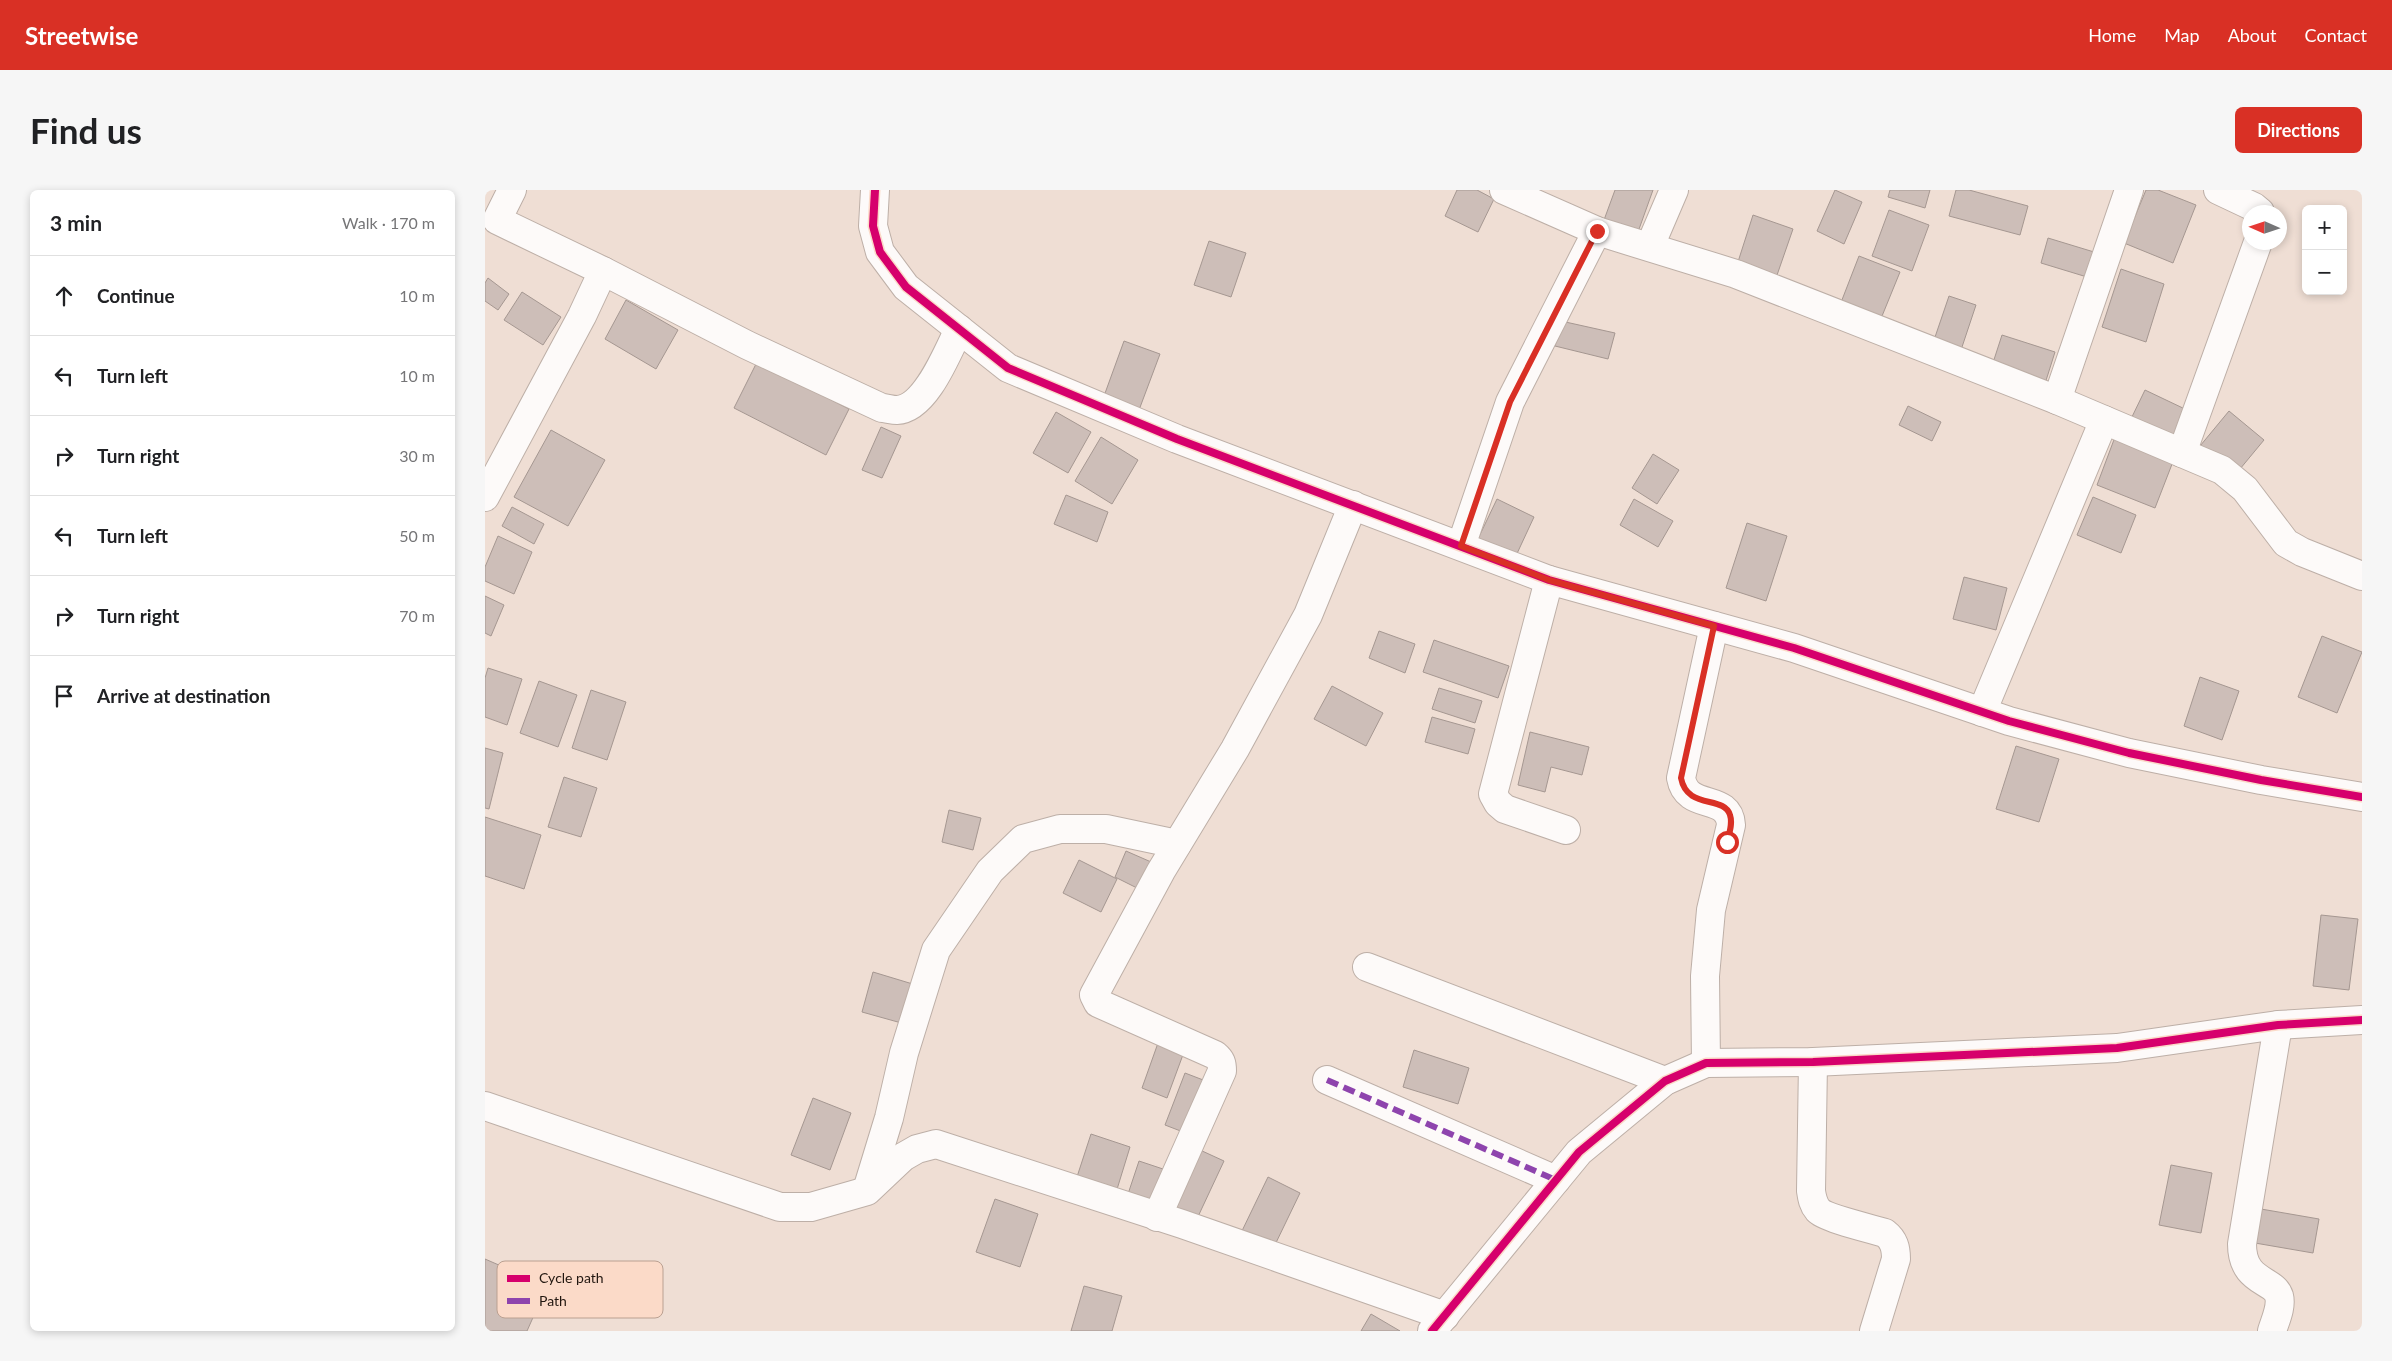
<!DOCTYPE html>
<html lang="en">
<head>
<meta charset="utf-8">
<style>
	:root { --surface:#fff; --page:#f6f6f6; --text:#202124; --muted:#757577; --line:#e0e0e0; --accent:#d93025 }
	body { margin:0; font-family:Lato,sans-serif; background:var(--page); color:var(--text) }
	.controls { position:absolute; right:15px; top:15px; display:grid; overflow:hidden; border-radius:8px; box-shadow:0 2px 8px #0003 }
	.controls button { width:45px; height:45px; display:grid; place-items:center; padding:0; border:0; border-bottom:1px solid var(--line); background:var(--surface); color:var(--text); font:25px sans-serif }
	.compass { position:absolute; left:1757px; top:15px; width:45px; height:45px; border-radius:50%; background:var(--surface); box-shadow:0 2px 8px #0003; rotate:273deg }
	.stop { position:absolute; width:15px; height:15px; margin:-11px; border:4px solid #d93025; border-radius:50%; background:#fff }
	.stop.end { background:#d93025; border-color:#fff; box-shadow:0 1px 5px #0008 }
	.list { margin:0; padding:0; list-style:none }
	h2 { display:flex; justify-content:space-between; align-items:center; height:65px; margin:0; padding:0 20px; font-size:21px }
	h2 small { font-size:16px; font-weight:400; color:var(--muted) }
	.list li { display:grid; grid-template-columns:32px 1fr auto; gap:15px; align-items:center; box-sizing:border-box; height:80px; padding:0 20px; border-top:1px solid var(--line) }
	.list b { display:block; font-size:19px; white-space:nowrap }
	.list em { font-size:16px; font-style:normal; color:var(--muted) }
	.icon { flex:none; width:28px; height:28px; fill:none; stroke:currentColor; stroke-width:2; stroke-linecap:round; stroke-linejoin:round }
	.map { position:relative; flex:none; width:1877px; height:1141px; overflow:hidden; border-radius:8px }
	header { display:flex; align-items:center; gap:30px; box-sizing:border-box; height:70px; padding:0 25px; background:var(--accent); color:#fff }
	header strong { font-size:24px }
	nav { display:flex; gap:28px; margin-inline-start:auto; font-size:18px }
	.intro { display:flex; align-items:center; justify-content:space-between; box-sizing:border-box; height:120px; padding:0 30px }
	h1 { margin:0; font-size:35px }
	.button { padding:12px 22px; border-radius:8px; background:var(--accent); color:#fff; font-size:18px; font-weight:700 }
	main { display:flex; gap:30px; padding:0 30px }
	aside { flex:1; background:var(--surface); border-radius:8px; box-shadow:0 2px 8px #0003 }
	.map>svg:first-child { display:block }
</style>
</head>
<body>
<header>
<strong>Streetwise</strong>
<nav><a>Home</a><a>Map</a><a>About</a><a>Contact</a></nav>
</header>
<div class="intro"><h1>Find us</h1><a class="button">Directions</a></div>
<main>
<aside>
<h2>3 min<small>Walk · 170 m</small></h2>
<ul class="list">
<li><svg class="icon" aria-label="ahead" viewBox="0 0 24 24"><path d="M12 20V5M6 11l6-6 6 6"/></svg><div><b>Continue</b></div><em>10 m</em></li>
<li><svg class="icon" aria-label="left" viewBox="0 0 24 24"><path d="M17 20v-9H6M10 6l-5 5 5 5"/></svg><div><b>Turn left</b></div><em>10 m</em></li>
<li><svg class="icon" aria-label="right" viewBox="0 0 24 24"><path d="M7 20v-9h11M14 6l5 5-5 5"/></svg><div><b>Turn right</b></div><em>30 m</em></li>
<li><svg class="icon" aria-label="left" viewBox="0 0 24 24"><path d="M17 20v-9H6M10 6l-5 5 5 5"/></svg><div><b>Turn left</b></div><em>50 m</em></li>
<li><svg class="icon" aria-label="right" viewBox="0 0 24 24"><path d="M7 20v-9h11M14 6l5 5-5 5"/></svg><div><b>Turn right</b></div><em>70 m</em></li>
<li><svg class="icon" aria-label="arrive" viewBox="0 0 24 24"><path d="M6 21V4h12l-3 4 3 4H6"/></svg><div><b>Arrive at destination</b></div></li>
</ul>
</aside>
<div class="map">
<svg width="1877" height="1141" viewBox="0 0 1877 1141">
	<rect width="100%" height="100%" fill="#efded4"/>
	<!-- building -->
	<g fill="#cdbeb8" stroke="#a59791">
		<path d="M972,0H992L1009,9L993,42L960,26Z"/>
		<path d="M1130,0H1168L1153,42L1119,30Z"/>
		<path d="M1350,0L1377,12L1359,54L1332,41Z"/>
		<path d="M1405,0H1445L1440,18L1403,7Z"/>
		<path d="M1471,0H1484L1543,16L1535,45L1464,26Z"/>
		<path d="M1661,0H1673L1711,15L1688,73L1639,53Z"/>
		<path d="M1404,20L1444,35L1427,81L1387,66Z"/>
		<path d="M1268,25L1308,39L1291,88L1252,75Z"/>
		<path d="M1563,48L1609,62L1602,87L1556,73Z"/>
		<path d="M724,51L761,63L746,107L709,95Z"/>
		<path d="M1374,66L1415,82L1395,131L1355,115Z"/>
		<path d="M1636,79L1679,94L1661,152L1617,137Z"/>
		<path d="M3,88L24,104L13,120L0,111V93Z"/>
		<path d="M37,102L76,127L58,155L19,130Z"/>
		<path d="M1464,106L1491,115L1475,163L1448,153Z"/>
		<path d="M141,110L193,140L171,179L120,149Z"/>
		<path d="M1076,131L1130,143L1123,169L1070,156Z"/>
		<path d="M1517,145L1570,162L1558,200L1505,182Z"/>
		<path d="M639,151L675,164L654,220L619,206Z"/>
		<path d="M272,172L364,219L341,265L249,218Z"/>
		<path d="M1660,200L1702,220L1686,253L1644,233Z"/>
		<path d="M1423,216L1456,232L1447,251L1414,235Z"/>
		<path d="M1744,221L1779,250L1750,285L1715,256Z"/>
		<path d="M571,222L606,242L583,283L548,263Z"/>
		<path d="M396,237L416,246L397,288L377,280Z"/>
		<path d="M66,240L120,270L83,336L29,307Z"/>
		<path d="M616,247L653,270L627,314L590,291Z"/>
		<path d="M1630,247L1689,269L1670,318L1612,295Z"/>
		<path d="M1168,264L1194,280L1172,314L1147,298Z"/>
		<path d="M581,305L623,322L612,352L569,334Z"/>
		<path d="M1608,307L1651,325L1636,363L1592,345Z"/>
		<path d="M1012,309L1049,327L1029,370L991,353Z"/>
		<path d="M1149,309L1188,331L1173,357L1135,335Z"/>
		<path d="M27,317L59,334L49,354L17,336Z"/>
		<path d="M1262,333L1302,346L1281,411L1241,398Z"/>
		<path d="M13,346L47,362L29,404L0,391V377Z"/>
		<path d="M1479,387L1522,398L1511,440L1468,429Z"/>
		<path d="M0,406L19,415L6,446L0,443Z"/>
		<path d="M894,441L930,454L920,483L884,468Z"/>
		<path d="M1837,446L1877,462L1852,523L1813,507Z"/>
		<path d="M949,450L1024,476L1013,508L938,482Z"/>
		<path d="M3,478L37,489L22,535L0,527V488Z"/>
		<path d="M1715,487L1754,501L1737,550L1699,536Z"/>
		<path d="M54,491L92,505L73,557L35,543Z"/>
		<path d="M847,496L898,523L881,556L829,529Z"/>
		<path d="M954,498L997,511L990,533L947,519Z"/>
		<path d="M106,500L141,512L122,570L87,558Z"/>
		<path d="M947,527L990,539L983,564L940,552Z"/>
		<path d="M1045,542L1104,557L1097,585L1066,577L1060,602L1033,595Z"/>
		<path d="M1531,556L1574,569L1554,632L1511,619Z"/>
		<path d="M0,558L18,563L4,619L0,618Z"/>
		<path d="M79,587L112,598L96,647L63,637Z"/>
		<path d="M464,620L496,628L488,660L457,652Z"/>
		<path d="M0,627L56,645L39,699L0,686Z"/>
		<path d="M641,661L673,675L660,702L630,687Z"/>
		<path d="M594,670L632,689L616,722L578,703Z"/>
		<path d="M1836,725L1873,729L1864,800L1828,796Z"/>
		<path d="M388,782L431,795L420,834L377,822Z"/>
		<path d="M673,853L699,862L682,908L657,898Z"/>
		<path d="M929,860L984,878L973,914L918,897Z"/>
		<path d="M700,883L726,893L706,945L680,935Z"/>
		<path d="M328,908L366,923L345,980L306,965Z"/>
		<path d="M606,944L645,957L629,1009L589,996Z"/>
		<path d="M715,960L739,971L710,1033L686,1022Z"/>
		<path d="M654,971L681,980L667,1022L640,1013Z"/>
		<path d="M1686,975L1727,983L1716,1043L1674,1035Z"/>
		<path d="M783,987L815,1003L787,1061L755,1045Z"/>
		<path d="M510,1009L553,1024L535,1077L491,1062Z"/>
		<path d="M1776,1019L1834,1029L1828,1063L1770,1053Z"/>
		<path d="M0,1069L62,1096L42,1141H0Z"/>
		<path d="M599,1096L637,1106L627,1141H586Z"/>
		<path d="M886,1124L915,1141H876Z"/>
	</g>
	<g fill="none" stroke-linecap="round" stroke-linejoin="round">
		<!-- minor casing -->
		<g stroke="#bdafa7" stroke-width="30">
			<g id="minor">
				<path d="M390,0L388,36L395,62L421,97L523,178L692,249L1064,390L1309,458L1524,531L1644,563L1776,590L1877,607"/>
				<path d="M1019,0L1112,41L1251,84L1572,210L1737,280L1760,299L1801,353L1817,362L1877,386"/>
				<path d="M1733,0L1769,17L1775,22"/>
				<path d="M1165,56L1189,0"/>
				<path d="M118,81L262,155L397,218C401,218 407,220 412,220C441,219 463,161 474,139"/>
				<path d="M1572,210L1644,0"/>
				<path d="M1697,263L1773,52"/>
				<path d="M0,307L97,126L118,81L12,30L27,0"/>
				<path d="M976,356L1025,212L1112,41"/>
				<path d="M1064,390L1008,604L1013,613L1020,619L1081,640"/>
				<path d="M1497,522L1619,230"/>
				<path d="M882,777L1180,891"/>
				<path d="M1328,872L1326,1001C1327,1008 1328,1014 1333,1020C1340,1028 1387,1039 1400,1043C1409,1050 1411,1058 1411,1069L1389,1141"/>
				<path d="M1221,873L1220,786L1226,720L1246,635C1244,602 1202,622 1196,588L1229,436"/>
				<path d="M842,890L1071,990"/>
				<path d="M0,916L295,1017H326L382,1001L418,967L432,959L451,954L697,1034L960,1126"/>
				<path d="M382,1000L404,928L419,863L451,760L505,681L538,649L575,639H621L692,654"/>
				<path d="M672,1027L737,881C737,873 736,870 730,865L613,813L609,805L676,681L750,559L823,425L868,315"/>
				<path d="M947,1141L1094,962L1180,891L1221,873L1328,872L1632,858L1793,835L1877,830"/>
				<path d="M1787,1141C1790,1131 1797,1117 1794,1106C1789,1089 1757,1093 1757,1054L1793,835"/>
			</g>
		</g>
		<!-- minor -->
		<use href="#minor" stroke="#fdfaf9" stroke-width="28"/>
		<!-- quiet -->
		<path stroke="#8e44ad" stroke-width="6" stroke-dasharray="12 6" stroke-linecap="butt" d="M842,890L1071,990"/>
		<!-- cycleway casing -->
		<g stroke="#fbdac8" stroke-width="11">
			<g id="cycleway">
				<path d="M390,0L388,36L395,62L421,97L523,178L692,249L1064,390L1309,458L1524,531L1644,563L1776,590L1877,607"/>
				<path d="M947,1141L1094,962L1180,891L1221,873L1328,872L1632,858L1793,835L1877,830"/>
			</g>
		</g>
		<!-- cycleway -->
		<use href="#cycleway" stroke="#d6006c" stroke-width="8"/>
	</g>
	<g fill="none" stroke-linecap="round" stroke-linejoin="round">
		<!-- route -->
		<path stroke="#d93025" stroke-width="6" d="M1112,41L1025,212L976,356L1064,390L1229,436L1196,588C1202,620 1239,605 1245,625C1248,634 1244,644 1242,652"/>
	</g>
	<!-- legend -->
	<rect x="12" y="1071" width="166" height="57" rx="8" fill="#fbdac8" stroke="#baa091" stroke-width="1"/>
	<rect x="22" y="1085" width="23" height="7" fill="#d6006c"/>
	<rect x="22" y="1108" width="23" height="6" fill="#8e44ad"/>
	<g font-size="14" fill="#221710">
		<text x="54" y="1093">Cycle path</text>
		<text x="54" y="1116">Path</text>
	</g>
</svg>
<div class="controls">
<button>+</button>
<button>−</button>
</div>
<svg class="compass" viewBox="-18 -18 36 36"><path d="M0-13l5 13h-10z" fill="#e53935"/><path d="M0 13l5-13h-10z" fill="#757577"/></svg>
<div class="stop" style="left:1242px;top:652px"></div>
<div class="stop end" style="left:1112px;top:41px"></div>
</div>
</main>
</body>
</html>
